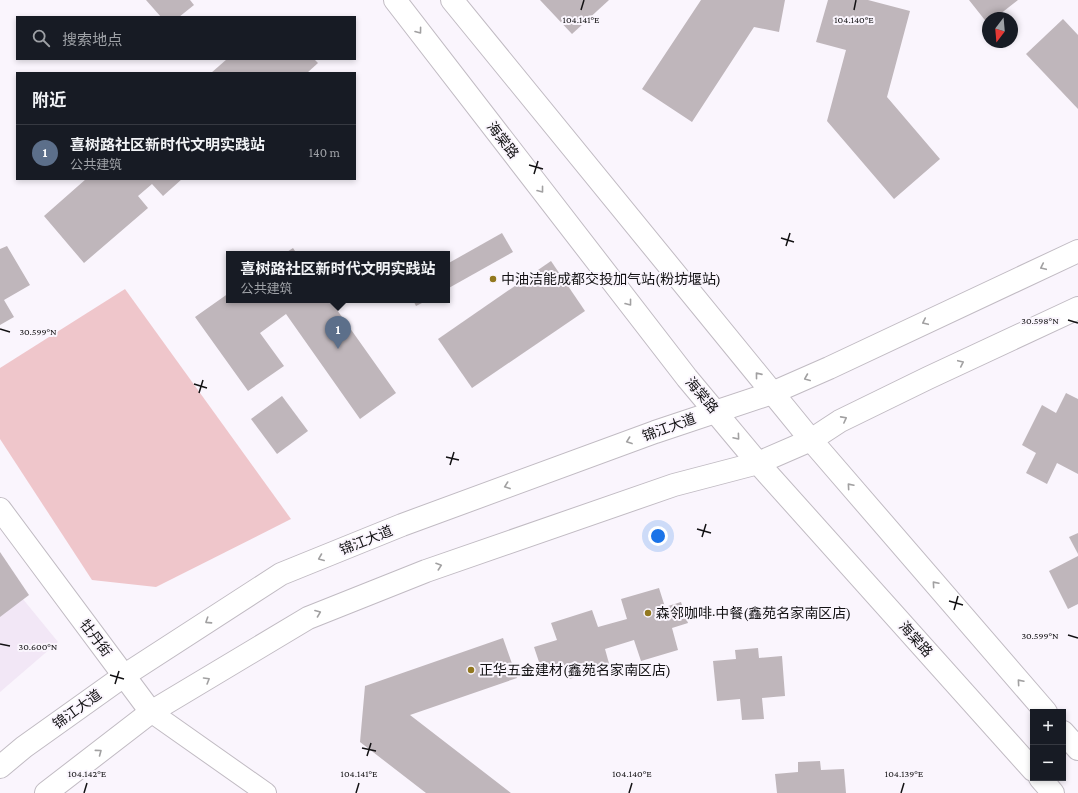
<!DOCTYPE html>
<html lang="zh">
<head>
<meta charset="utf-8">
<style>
	:root { --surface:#171b24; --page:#242831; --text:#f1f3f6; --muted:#9ea1a6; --line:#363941; --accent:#92781f }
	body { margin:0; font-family:"Crimson Pro","Noto Sans SC",serif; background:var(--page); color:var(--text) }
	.controls { position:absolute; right:12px; bottom:12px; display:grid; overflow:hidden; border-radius:0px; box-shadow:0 2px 6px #0003 }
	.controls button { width:36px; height:36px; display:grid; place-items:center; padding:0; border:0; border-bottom:1px solid var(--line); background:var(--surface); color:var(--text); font:20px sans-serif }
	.compass { position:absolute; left:982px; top:12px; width:36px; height:36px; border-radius:50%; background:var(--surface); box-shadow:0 2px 6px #0003; rotate:196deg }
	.you { position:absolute; left:658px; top:536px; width:14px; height:14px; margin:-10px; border:3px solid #fff; border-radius:50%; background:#1a73e8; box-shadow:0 0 0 6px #1a73e833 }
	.badge { display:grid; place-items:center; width:26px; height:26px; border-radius:50%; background:var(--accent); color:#fff; font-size:13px; font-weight:700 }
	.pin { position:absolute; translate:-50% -33px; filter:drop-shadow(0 1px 2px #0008) }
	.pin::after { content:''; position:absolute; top:21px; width:14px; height:12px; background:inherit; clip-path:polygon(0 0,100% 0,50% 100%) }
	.popup { position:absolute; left:226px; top:251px; width:224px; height:52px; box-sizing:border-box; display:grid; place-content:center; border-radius:0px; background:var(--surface); filter:drop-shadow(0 1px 3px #0005); font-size:13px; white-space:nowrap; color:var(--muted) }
	.popup b { font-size:15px; color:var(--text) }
	.popup::after { content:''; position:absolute; left:50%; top:100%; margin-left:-8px; border:8px solid transparent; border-top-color:var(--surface) }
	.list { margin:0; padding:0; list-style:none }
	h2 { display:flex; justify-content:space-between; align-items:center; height:52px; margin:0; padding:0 16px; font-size:17px }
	h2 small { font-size:13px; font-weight:400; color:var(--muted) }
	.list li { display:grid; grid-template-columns:26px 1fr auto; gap:12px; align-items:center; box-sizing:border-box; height:56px; padding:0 16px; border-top:1px solid var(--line) }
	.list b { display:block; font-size:15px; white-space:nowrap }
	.list p { margin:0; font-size:13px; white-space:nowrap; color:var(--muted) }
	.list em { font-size:13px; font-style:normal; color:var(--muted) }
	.icon { flex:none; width:22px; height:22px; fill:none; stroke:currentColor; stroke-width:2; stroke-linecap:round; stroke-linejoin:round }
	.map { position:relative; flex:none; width:1078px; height:793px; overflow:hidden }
	.search { position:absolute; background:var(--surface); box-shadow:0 2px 6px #0003; left:16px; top:16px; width:340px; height:44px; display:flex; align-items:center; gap:10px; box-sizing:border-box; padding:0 14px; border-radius:0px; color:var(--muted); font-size:15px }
	.panel { position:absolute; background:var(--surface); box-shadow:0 2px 6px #0003; left:16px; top:72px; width:340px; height:108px; border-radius:0px }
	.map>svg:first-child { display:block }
</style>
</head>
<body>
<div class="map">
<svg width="1078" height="793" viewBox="0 0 1078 793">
	<rect width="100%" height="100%" fill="#faf5fd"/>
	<!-- built -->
	<path fill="#f2e7f6" d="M0,571L58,642L0,692Z"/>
	<!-- green -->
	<path fill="#efc6cb" d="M125,289L291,519L156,587L92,580L0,439V368Z"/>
	<!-- building -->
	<g fill="#bfb6bb">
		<path d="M146,0H190L194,5L179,17H161Z"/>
		<path d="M540,0H609L572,34Z"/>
		<path d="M701,0H785L779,32L754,27L692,122L642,89Z"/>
		<path d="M828,0H868L910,11L887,97L940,159L894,199L827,121L846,50L816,42Z"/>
		<path d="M969,0H1018L995,18H988V24Z"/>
		<path d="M1063,19L1078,35V109L1026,54Z"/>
		<path d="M227,59H314L318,63L307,73H211Z"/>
		<path d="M86,179H182L163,196L152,184L138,196L148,208L84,263L44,216Z"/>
		<path d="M502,233L513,252L447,289V264Z"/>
		<path d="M7,246L30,285L4,300L14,317L0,325V249Z"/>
		<path d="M293,248L297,254H284Z"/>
		<path d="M551,261L585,311L472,388L438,339Z"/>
		<path d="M229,293V300H330L396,393L360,419L286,314L260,333L284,366L248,391L195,317Z"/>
		<path d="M413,300H428L416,306Z"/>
		<path d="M1066,393L1078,399V474L1057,463L1047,484L1026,473L1036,453L1022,445L1042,405L1056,413Z"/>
		<path d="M282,396L308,431L277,454L251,419Z"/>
		<path d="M1078,533V554L1069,537Z"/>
		<path d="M0,552L29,595L0,617Z"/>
		<path d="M1078,556V604L1068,609L1049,571Z"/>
		<path d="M659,588L665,607L681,602L688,623L672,628L678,650L641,661L634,640L605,649L610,667L569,679L563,662L541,668L534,647L557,640L551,623L592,610L598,627L627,619L621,599Z"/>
		<path d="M503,638L517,678L410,715L511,793H426L360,742L365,686Z"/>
		<path d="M758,648L759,658L782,656L785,696L762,698L764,719L742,720L740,699L717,701L713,661L736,659L735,650Z"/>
		<path d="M820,761L821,770L844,769L846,793H777L775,774L798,772V762Z"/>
	</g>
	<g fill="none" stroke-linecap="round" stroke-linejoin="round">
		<!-- street casing -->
		<g stroke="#c1bbc3" stroke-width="22">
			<path id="street" d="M151,712L266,793"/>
		</g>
		<!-- secondary casing -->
		<g stroke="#c1bbc3" stroke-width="24">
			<g id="secondary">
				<path d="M395,0L687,378L758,463L1033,770"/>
				<path d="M452,0L811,440L1046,712"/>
				<path d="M0,509L151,712"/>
				<path d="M1063,732L1078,749"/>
				<path d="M0,767L24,747L125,675L281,574L402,525L655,432L772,393L829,368L1078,251"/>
				<path d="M1040,778L1053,793"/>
				<path d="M46,793L151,712L308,618L426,571L674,485L758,463L811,440L840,421L928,378L1078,308"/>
			</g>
		</g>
		<!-- street -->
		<use href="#street" stroke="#fff" stroke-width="20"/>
		<!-- secondary -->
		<use href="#secondary" stroke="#fff" stroke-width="22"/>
	</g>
	<!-- one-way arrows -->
	<defs><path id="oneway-chevron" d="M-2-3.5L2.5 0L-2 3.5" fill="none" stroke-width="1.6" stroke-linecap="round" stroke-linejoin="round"/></defs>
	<g stroke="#a1a0a1">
		<use href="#oneway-chevron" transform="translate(419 31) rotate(53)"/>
		<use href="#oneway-chevron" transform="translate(541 190) rotate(52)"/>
		<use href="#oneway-chevron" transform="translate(1043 267) rotate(155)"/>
		<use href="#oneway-chevron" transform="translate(629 303) rotate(52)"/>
		<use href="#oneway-chevron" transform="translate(925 322) rotate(155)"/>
		<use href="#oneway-chevron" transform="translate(961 363) rotate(-25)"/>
		<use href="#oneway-chevron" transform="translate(758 375) rotate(-129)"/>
		<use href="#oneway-chevron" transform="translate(807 378) rotate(157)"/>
		<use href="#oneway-chevron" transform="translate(844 419) rotate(-28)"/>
		<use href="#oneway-chevron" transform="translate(737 437) rotate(50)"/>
		<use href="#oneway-chevron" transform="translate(629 441) rotate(160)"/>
		<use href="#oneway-chevron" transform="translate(507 486) rotate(160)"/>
		<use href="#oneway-chevron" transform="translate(850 486) rotate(-131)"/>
		<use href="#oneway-chevron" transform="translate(321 558) rotate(158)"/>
		<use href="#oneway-chevron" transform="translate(439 566) rotate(-19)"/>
		<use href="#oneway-chevron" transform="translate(935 584) rotate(-131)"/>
		<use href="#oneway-chevron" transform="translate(318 613) rotate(-21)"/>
		<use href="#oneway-chevron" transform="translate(208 621) rotate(147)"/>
		<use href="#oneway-chevron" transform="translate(207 680) rotate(-31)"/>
		<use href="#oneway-chevron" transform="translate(1020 682) rotate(-131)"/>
		<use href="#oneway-chevron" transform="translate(99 752) rotate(-37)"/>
	</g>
	<!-- ticks -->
	<path fill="none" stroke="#131214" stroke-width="1.5" d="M581,10L584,0M854,10L856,0M529,165L543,169M534,174L538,161M781,238L794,242M786,246L790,233M1068,320L1078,323M0,329L10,332M194,384L207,388M199,393L203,380M446,457L459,460M450,465L454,452M697,529L711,533M702,537L706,524M949,601L963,605M954,610L958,596M1068,635L1078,638M0,644L10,646M110,675L124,679M115,684L119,671M362,748L376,751M367,756L371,743M84,793L87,783M356,793L359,783M629,793L632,783M901,793L904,783"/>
	<!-- markers -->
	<g fill="#92781f" stroke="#faf5fd" stroke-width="1.5">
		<circle cx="493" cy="279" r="4"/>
		<circle cx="648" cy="613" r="4"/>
		<circle cx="471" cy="670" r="4"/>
	</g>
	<g text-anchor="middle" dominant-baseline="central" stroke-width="4" stroke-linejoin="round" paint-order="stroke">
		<!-- street labels -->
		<g font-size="14" fill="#131214" stroke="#faf5fd">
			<text transform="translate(503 140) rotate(52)">海棠路</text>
			<text transform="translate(702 395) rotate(50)">海棠路</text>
			<text transform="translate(669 427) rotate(-20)">锦江大道</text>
			<text transform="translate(366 540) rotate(-22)">锦江大道</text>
			<text transform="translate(96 638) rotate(53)">牡丹街</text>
			<text transform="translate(916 639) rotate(48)">海棠路</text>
			<text transform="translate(77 709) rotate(-36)">锦江大道</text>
		</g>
		<!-- poi labels -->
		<g font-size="14" fill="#131214" stroke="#faf5fd" text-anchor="start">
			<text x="501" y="279">中油洁能成都交投加气站(粉坊堰站)</text>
			<text x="656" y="613">森邻咖啡·中餐(鑫苑名家南区店)</text>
			<text x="479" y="670">正华五金建材(鑫苑名家南区店)</text>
		</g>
	</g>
	<g font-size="10" text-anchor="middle" fill="#131214" stroke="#faf5fd" stroke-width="4" stroke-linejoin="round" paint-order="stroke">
		<text x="581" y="23">104.141°E</text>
		<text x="854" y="23">104.140°E</text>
		<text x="1040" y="324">30.598°N</text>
		<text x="38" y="335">30.599°N</text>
		<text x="1040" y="639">30.599°N</text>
		<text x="38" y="650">30.600°N</text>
		<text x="87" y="777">104.142°E</text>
		<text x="359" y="777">104.141°E</text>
		<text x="632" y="777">104.140°E</text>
		<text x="904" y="777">104.139°E</text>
	</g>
</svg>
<div class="controls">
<button>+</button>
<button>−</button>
</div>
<svg class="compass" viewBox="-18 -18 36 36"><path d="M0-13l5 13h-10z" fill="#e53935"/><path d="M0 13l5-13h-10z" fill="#9ea1a6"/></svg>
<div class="you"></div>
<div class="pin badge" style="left:338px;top:349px;background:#5c6f8a">1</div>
<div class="popup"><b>喜树路社区新时代文明实践站</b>公共建筑</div>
<div class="search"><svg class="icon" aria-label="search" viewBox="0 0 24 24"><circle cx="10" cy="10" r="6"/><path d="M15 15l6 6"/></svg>搜索地点</div>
<section class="panel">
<h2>附近<small></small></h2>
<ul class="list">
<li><span class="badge" style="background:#5c6f8a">1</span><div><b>喜树路社区新时代文明实践站</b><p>公共建筑</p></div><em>140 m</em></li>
</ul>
</section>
</div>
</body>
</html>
